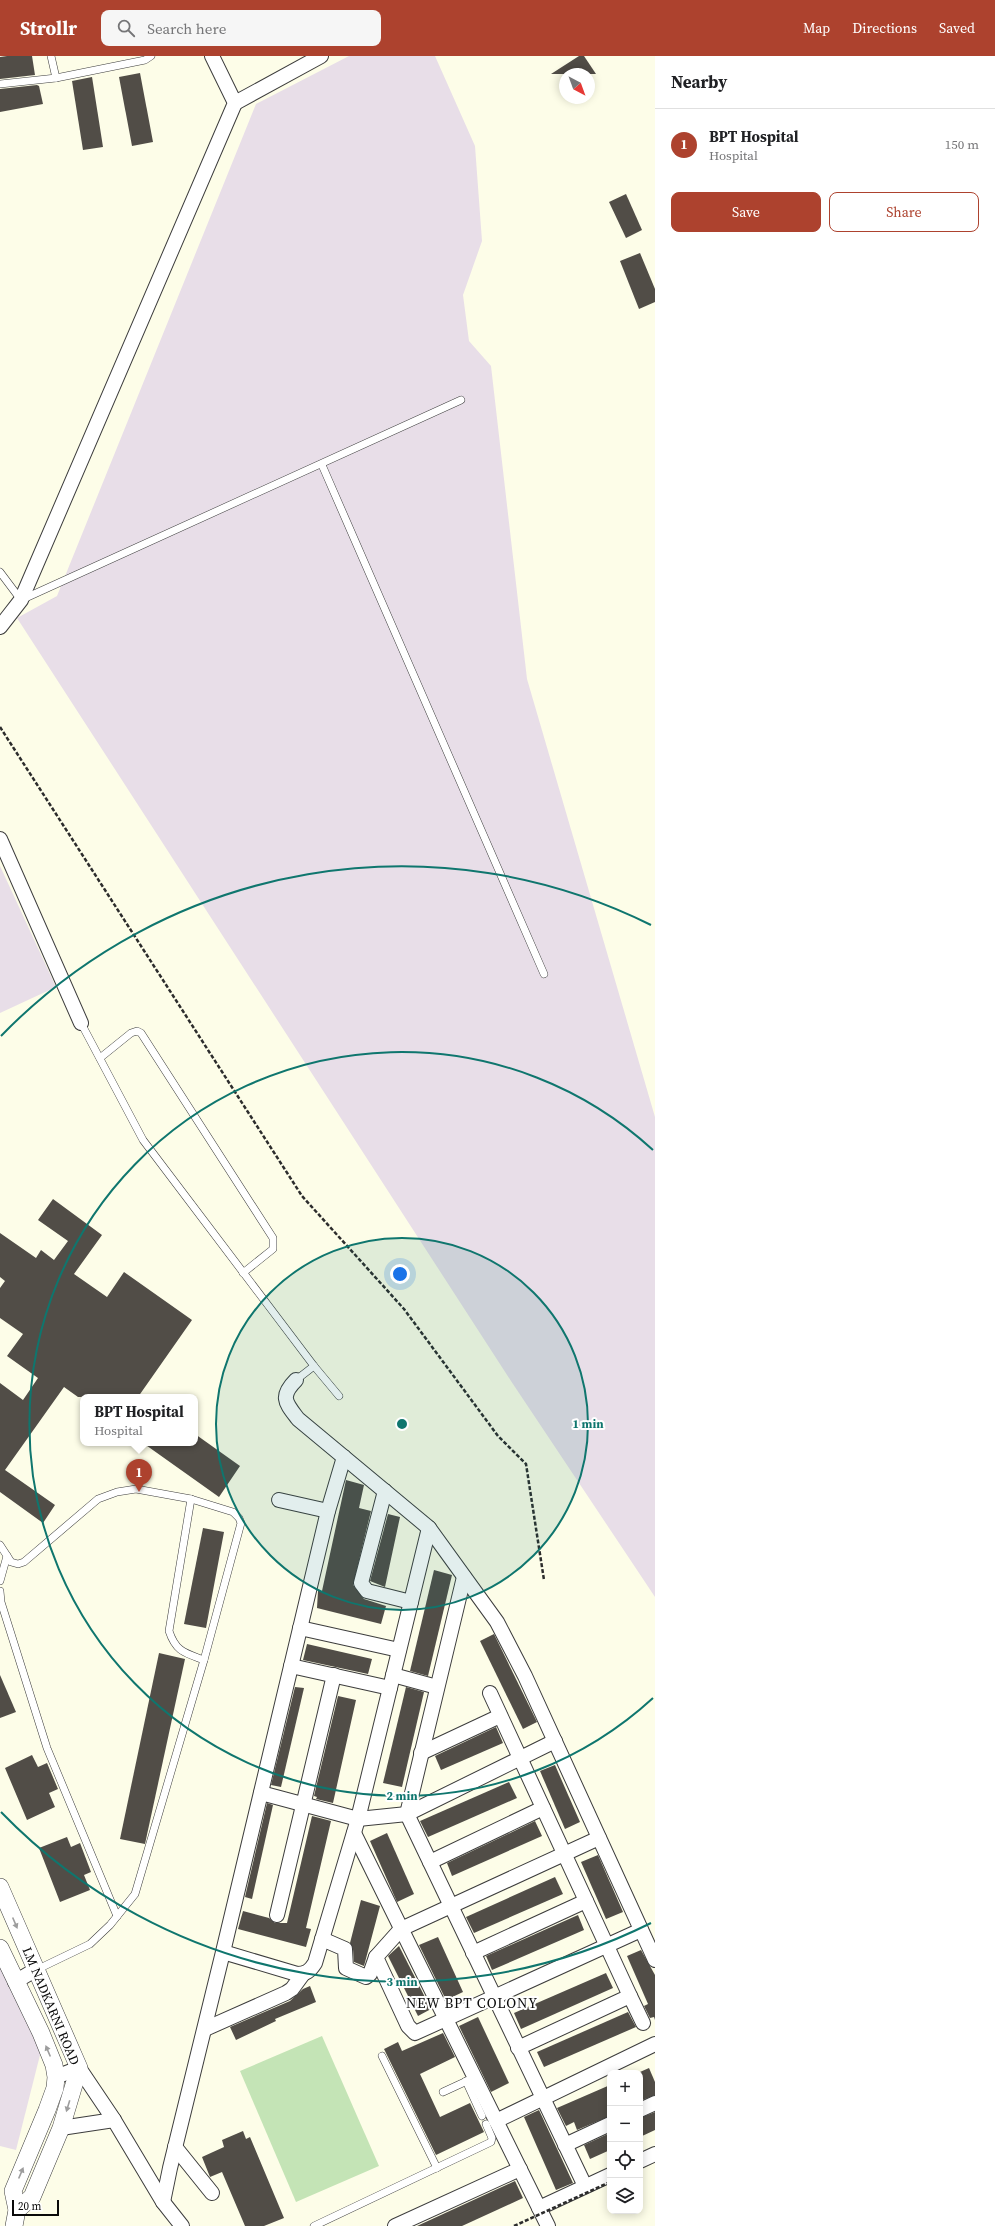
<!DOCTYPE html>
<html lang="en">
<head>
<meta charset="utf-8">
<style>
	:root { --surface:#fff; --page:#f6f6f6; --text:#202124; --muted:#757577; --line:#e0e0e0; --accent:#ad422e }
	body { margin:0; font-family:"Source Serif 4",serif; background:var(--page); color:var(--text) }
	.controls { position:absolute; right:12px; bottom:12px; display:grid; overflow:hidden; border-radius:8px; box-shadow:0 2px 10px #0003 }
	.controls button { width:36px; height:36px; display:grid; place-items:center; padding:0; border:0; border-bottom:1px solid var(--line); background:var(--surface); color:var(--text); font:20px sans-serif }
	.compass { position:absolute; left:559px; top:12px; width:36px; height:36px; border-radius:50%; background:var(--surface); box-shadow:0 2px 10px #0003; rotate:139deg }
	.scale { position:absolute; left:12px; bottom:10px; width:47px; box-sizing:border-box; padding-left:4px; border:2px solid #0a0a0a; border-top:0; font-size:11px; line-height:14px; white-space:nowrap; color:#0a0a0a; -webkit-text-stroke:3px #fff; paint-order:stroke }
	.you { position:absolute; left:400px; top:1218px; width:14px; height:14px; margin:-10px; border:3px solid #fff; border-radius:50%; background:#1a73e8; box-shadow:0 0 0 6px #1a73e833 }
	.badge { display:grid; place-items:center; width:26px; height:26px; border-radius:50%; background:var(--accent); color:#fff; font-size:13px; font-weight:700 }
	.pin { position:absolute; translate:-50% -33px; filter:drop-shadow(0 1px 2px #0008) }
	.pin::after { content:''; position:absolute; top:21px; width:14px; height:12px; background:inherit; clip-path:polygon(0 0,100% 0,50% 100%) }
	.popup { position:absolute; left:80px; top:1338px; width:118px; height:52px; box-sizing:border-box; display:grid; place-content:center; border-radius:8px; background:var(--surface); filter:drop-shadow(0 1px 3px #0005); font-size:13px; white-space:nowrap; color:var(--muted) }
	.popup b { font-size:15px; color:var(--text) }
	.popup::after { content:''; position:absolute; left:50%; top:100%; margin-left:-8px; border:8px solid transparent; border-top-color:var(--surface) }
	.list { margin:0; padding:0; list-style:none }
	h2 { display:flex; justify-content:space-between; align-items:center; height:52px; margin:0; padding:0 16px; font-size:17px }
	h2 small { font-size:13px; font-weight:400; color:var(--muted) }
	.list li { display:grid; grid-template-columns:26px 1fr auto; gap:12px; align-items:center; box-sizing:border-box; height:72px; padding:0 16px; border-top:1px solid var(--line) }
	.list b { display:block; font-size:15px; white-space:nowrap }
	.list p { margin:0; font-size:13px; white-space:nowrap; color:var(--muted) }
	.list em { font-size:13px; font-style:normal; color:var(--muted) }
	.actions { display:flex; gap:8px; padding:12px 16px }
	.actions a { flex:1; padding:9px 0; border:1px solid var(--accent); border-radius:8px; text-align:center; font-size:14px; color:var(--accent) }
	.actions .main { background:var(--accent); color:#fff }
	.icon { flex:none; width:22px; height:22px; fill:none; stroke:currentColor; stroke-width:2; stroke-linecap:round; stroke-linejoin:round }
	.map { position:relative; flex:none; width:655px; height:2170px; overflow:hidden }
	header { display:flex; align-items:center; gap:24px; box-sizing:border-box; height:56px; padding:0 20px; background:var(--accent); color:#fff }
	header strong { font-size:19px }
	nav { display:flex; gap:22px; margin-inline-start:auto; font-size:14px }
	.search { width:280px; height:36px; background:var(--page); display:flex; align-items:center; gap:10px; box-sizing:border-box; padding:0 14px; border-radius:8px; color:var(--muted); font-size:15px }
	main { display:flex }
	aside { flex:1; background:var(--surface) }
	.map>svg:first-child { display:block }
</style>
</head>
<body>
<header>
<strong>Strollr</strong>
<div class="search"><svg class="icon" aria-label="search" viewBox="0 0 24 24"><circle cx="10" cy="10" r="6"/><path d="M15 15l6 6"/></svg>Search here</div>
<nav><a>Map</a><a>Directions</a><a>Saved</a></nav>
</header>
<main>
<div class="map">
<svg width="655" height="2170" viewBox="0 0 655 2170">
	<rect width="100%" height="100%" fill="#fdfde8"/>
	<!-- industrial -->
	<g fill="#e8dee8">
		<path d="M349,0H435L475,90L482,185L463,239L469,285L491,310L527,623L655,1061V1541L511,1325L17,562L57,540L256,48Z"/>
		<path d="M0,810L56,931L0,957Z"/>
		<path d="M0,1902L41,1995L16,2094L0,2090Z"/>
	</g>
	<!-- green -->
	<path fill="#c4e4b6" d="M322,1980L379,2110L296,2146L240,2015Z"/>
	<!-- building -->
	<g fill="#514d47">
		<path d="M7,0H32L35,19L0,23V1Z"/>
		<path d="M579,0H584L596,18H551Z"/>
		<path d="M140,17L153,86L132,90L119,21Z"/>
		<path d="M92,21L103,91L83,94L72,25Z"/>
		<path d="M37,29L39,30L43,48L0,56V33Z"/>
		<path d="M626,138L642,174L626,182L609,146Z"/>
		<path d="M640,197L655,233V246L639,253L620,205Z"/>
		<path d="M53,1143L102,1179L74,1218L107,1241L124,1216L192,1264L138,1341H78L64,1331L5,1414L55,1449L43,1467L0,1436V1327L23,1344L38,1322L7,1300L23,1278L0,1262V1232L5,1225L0,1221V1177L36,1202L41,1194L54,1204L68,1185L38,1164Z"/>
		<path d="M195,1378L240,1410L219,1441L143,1387H195Z"/>
		<path d="M346,1424L364,1429L359,1452L371,1455L353,1529L364,1543L386,1550L381,1568L317,1552L318,1535H322Z"/>
		<path d="M388,1458L400,1461L385,1531L370,1525Z"/>
		<path d="M203,1472L224,1476L206,1572L184,1568Z"/>
		<path d="M434,1514L452,1519L428,1620L410,1615Z"/>
		<path d="M494,1578L537,1666L523,1673L480,1585Z"/>
		<path d="M307,1588L372,1603L368,1618L303,1604Z"/>
		<path d="M159,1597L185,1603L145,1788L120,1783Z"/>
		<path d="M0,1619L16,1656L0,1662Z"/>
		<path d="M295,1631L304,1632L281,1731L271,1729Z"/>
		<path d="M406,1631L424,1636L402,1731L383,1727Z"/>
		<path d="M338,1640L356,1644L333,1747L316,1743L317,1741L314,1740Z"/>
		<path d="M496,1671L503,1687L441,1714L435,1700Z"/>
		<path d="M32,1699L38,1711L47,1707L58,1733L49,1737L55,1751L27,1764L5,1712Z"/>
		<path d="M555,1709L580,1766L565,1773L540,1715Z"/>
		<path d="M509,1726L517,1742L428,1781L420,1765Z"/>
		<path d="M267,1747L273,1749L252,1843L245,1841Z"/>
		<path d="M312,1760L331,1765L306,1872L311,1873L306,1891L238,1873L243,1855L269,1862L275,1867H287Z"/>
		<path d="M535,1765L542,1780L452,1820L447,1807Z"/>
		<path d="M387,1777L414,1838L397,1846L370,1785Z"/>
		<path d="M67,1781L71,1791L80,1787L91,1816L84,1819L90,1834L60,1846L39,1792Z"/>
		<path d="M598,1799L623,1856L606,1863L581,1806Z"/>
		<path d="M555,1821L563,1838L474,1877L466,1861Z"/>
		<path d="M361,1844L380,1850L364,1910L354,1906L353,1893L350,1887Z"/>
		<path d="M578,1859L584,1874L492,1914L486,1900Z"/>
		<path d="M438,1881L463,1936L446,1944L419,1889Z"/>
		<path d="M399,1890L431,1953L418,1960L388,1900Z"/>
		<path d="M641,1894L655,1919V1964L654,1961L650,1962L644,1950L648,1948L627,1900Z"/>
		<path d="M606,1917L613,1932L521,1973L514,1957Z"/>
		<path d="M310,1930L316,1946L275,1963L276,1965L236,1984L230,1971L290,1945L303,1933Z"/>
		<path d="M628,1956L636,1971L544,2011L537,1996Z"/>
		<path d="M478,1961L509,2027L491,2036L459,1970Z"/>
		<path d="M443,1977L455,2001L420,2018L440,2061L470,2047L484,2076L436,2099L384,1993L398,1986L402,1995Z"/>
		<path d="M649,2012L655,2026V2039L640,2045V2016Z"/>
		<path d="M610,2029V2060L577,2074L574,2066L566,2070L557,2052Z"/>
		<path d="M539,2054L573,2127L556,2134L524,2061Z"/>
		<path d="M655,2056V2074L640,2081V2062Z"/>
		<path d="M243,2075L246,2083L250,2081L284,2162L264,2170H245L222,2116L210,2121L202,2101L224,2091L222,2084Z"/>
		<path d="M610,2077V2094L590,2103L584,2089Z"/>
		<path d="M515,2125L523,2142L462,2170H417Z"/>
	</g>
	<g fill="none" stroke-linecap="round" stroke-linejoin="round">
		<!-- service casing -->
		<g stroke="#3d3d3d" stroke-width="8">
			<g id="service">
				<path d="M51,0L56,22"/>
				<path d="M0,28L56,22L145,4L151,0"/>
				<path d="M322,409L544,918"/>
				<path d="M0,516L21,544L461,344"/>
				<path d="M81,967L143,1084L314,1310L339,1340"/>
				<path d="M100,1002L131,977L137,975L141,977L273,1182V1193L243,1217"/>
				<path d="M296,1324L314,1310"/>
				<path d="M191,1443L169,1575C176,1596 185,1597 204,1604"/>
				<path d="M0,1489L11,1506L18,1508L24,1506L98,1443L117,1436L136,1433L191,1443L233,1456L239,1462L241,1467L204,1604L135,1838L110,1869L90,1888L36,1914"/>
				<path d="M0,1525L7,1500"/>
				<path d="M0,1535L1,1546L47,1692L117,1860"/>
				<path d="M382,2000L437,2112"/>
				<path d="M466,2025L482,2060"/>
				<path d="M443,2036L469,2024"/>
				<path d="M314,2170L491,2086L492,2082L486,2068"/>
			</g>
		</g>
		<!-- minor casing -->
		<g stroke="#3d3d3d" stroke-width="16">
			<g id="minor">
				<path d="M235,47L321,0"/>
				<path d="M0,571L21,544L235,47L212,0"/>
				<path d="M0,783L81,967"/>
				<path d="M296,1324C279,1341 286,1347 298,1363L429,1472L497,1566L525,1620L655,1904"/>
				<path d="M385,1435L361,1527L367,1535L411,1546"/>
				<path d="M279,1444L328,1455"/>
				<path d="M464,1521L407,1758L585,2130"/>
				<path d="M300,1572L399,1594"/>
				<path d="M291,1610L390,1632"/>
				<path d="M393,1619L437,1631"/>
				<path d="M490,1637L630,1940L518,1992"/>
				<path d="M421,1697L500,1660"/>
				<path d="M261,1737L358,1763L407,1758L555,1685"/>
				<path d="M354,1777L548,2170"/>
				<path d="M599,1782L401,1873L376,1901L408,1970L415,1977L641,1874"/>
				<path d="M430,1806L543,1752"/>
				<path d="M277,1859L334,1619"/>
				<path d="M322,1883L345,1893L346,1912L366,1921L370,1918L376,1901"/>
				<path d="M223,1896L297,1918C306,1918 310,1915 315,1907L358,1763L429,1472"/>
				<path d="M473,1897L586,1845"/>
				<path d="M15,1926L35,1914"/>
				<path d="M630,1940L643,1967"/>
				<path d="M205,1973L286,1937L292,1933L303,1918"/>
				<path d="M56,2021L79,2012L114,2064L163,2146L182,2170"/>
				<path d="M640,2054L655,2047"/>
				<path d="M496,2065L655,1988"/>
				<path d="M61,2072L114,2064"/>
				<path d="M565,2089L610,2068"/>
				<path d="M175,2091L212,2137"/>
				<path d="M640,2105L655,2098"/>
				<path d="M163,2146L170,2112L223,1896L328,1455L344,1401"/>
				<path d="M539,2152L610,2119"/>
				<path d="M395,2170L520,2113"/>
			</g>
		</g>
		<!-- tertiary casing -->
		<g stroke="#3d3d3d" stroke-width="18">
			<g id="tertiary">
				<path d="M0,1831L79,2012L61,2072L32,2141L17,2154"/>
				<path d="M0,1892L41,1977L54,2009L56,2021L55,2032L47,2054L13,2135L17,2154L14,2170"/>
			</g>
		</g>
		<!-- path -->
		<path stroke="#2c2c2c" stroke-width="2.5" stroke-dasharray="4 2" stroke-linecap="butt" d="M0,671L302,1140L404,1253L498,1380L526,1408L544,1524"/>
		<!-- service -->
		<use href="#service" stroke="#fff" stroke-width="7"/>
		<!-- minor -->
		<use href="#minor" stroke="#fff" stroke-width="14"/>
		<!-- tertiary -->
		<use href="#tertiary" stroke="#fff" stroke-width="17"/>
		<!-- path-bridge -->
		<path stroke="#2c2c2c" stroke-width="2.5" stroke-dasharray="4 2" stroke-linecap="butt" d="M514,2170L610,2126"/>
	</g>
	<!-- one-way arrows -->
	<defs><path id="oneway-solid" d="M-6-.8H1V-3.2L6.5 0L1 3.2V.8H-6Z"/></defs>
	<g fill="#9d9d9d">
		<use href="#oneway-solid" transform="translate(15 1867) rotate(67)"/>
		<use href="#oneway-solid" transform="translate(48 1995) rotate(-113)"/>
		<use href="#oneway-solid" transform="translate(68 2050) rotate(107)"/>
		<use href="#oneway-solid" transform="translate(21 2117) rotate(-67)"/>
	</g>
	<!-- distance rings -->
	<circle cx="402" cy="1368" r="186" fill="#0f766e" fill-opacity=".12"/>
	<g fill="none" stroke="#0f766e" stroke-width="2">
		<circle cx="402" cy="1368" r="186"/>
		<path d="M653 1642A372 372 0 1 1 653 1094"/>
		<path d="M651 1867A558 558 0 0 1 1 1756M1 980A558 558 0 0 1 651 869"/>
	</g>
	<g text-anchor="middle" dominant-baseline="central" stroke-width="4" stroke-linejoin="round" paint-order="stroke">
		<!-- street labels -->
		<g font-size="13" fill="#0a0a0a" stroke="#fff">
			<text transform="translate(51 1950) rotate(67)">LM NADKARNI ROAD</text>
		</g>
		<!-- neighbourhood labels -->
		<g font-size="14" letter-spacing="1" fill="#0a0a0a" stroke="#fff">
			<text x="472" y="1947">NEW BPT COLONY</text>
		</g>
	</g>
	<circle cx="402" cy="1368" r="6" fill="#0f766e" stroke="#fff" stroke-width="2"/>
	<g font-size="12" text-anchor="middle" font-weight="bold" fill="#0f766e" stroke="#fff" stroke-width="4" stroke-linejoin="round" paint-order="stroke">
		<text x="588" y="1372">1 min</text>
		<text x="402" y="1744">2 min</text>
		<text x="402" y="1930">3 min</text>
	</g>
</svg>
<div class="controls">
<button>+</button>
<button>−</button>
<button><svg class="icon" aria-label="locate" viewBox="0 0 24 24"><circle cx="12" cy="12" r="6"/><path d="M12 2v4M12 18v4M2 12h4M18 12h4"/></svg></button>
<button><svg class="icon" aria-label="layers" viewBox="0 0 24 24"><path d="M12 4l9 5-9 5-9-5zM3 14l9 5 9-5"/></svg></button>
</div>
<svg class="compass" viewBox="-18 -18 36 36"><path d="M0-13l5 13h-10z" fill="#e53935"/><path d="M0 13l5-13h-10z" fill="#757577"/></svg>
<div class="scale">20 m</div>
<div class="you"></div>
<div class="pin badge" style="left:139px;top:1436px">1</div>
<div class="popup"><b>BPT Hospital</b>Hospital</div>
</div>
<aside>
<h2>Nearby<small></small></h2>
<ul class="list">
<li><span class="badge">1</span><div><b>BPT Hospital</b><p>Hospital</p></div><em>150 m</em></li>
</ul>
<div class="actions"><a class="main">Save</a><a>Share</a></div>
</aside>
</main>
</body>
</html>
